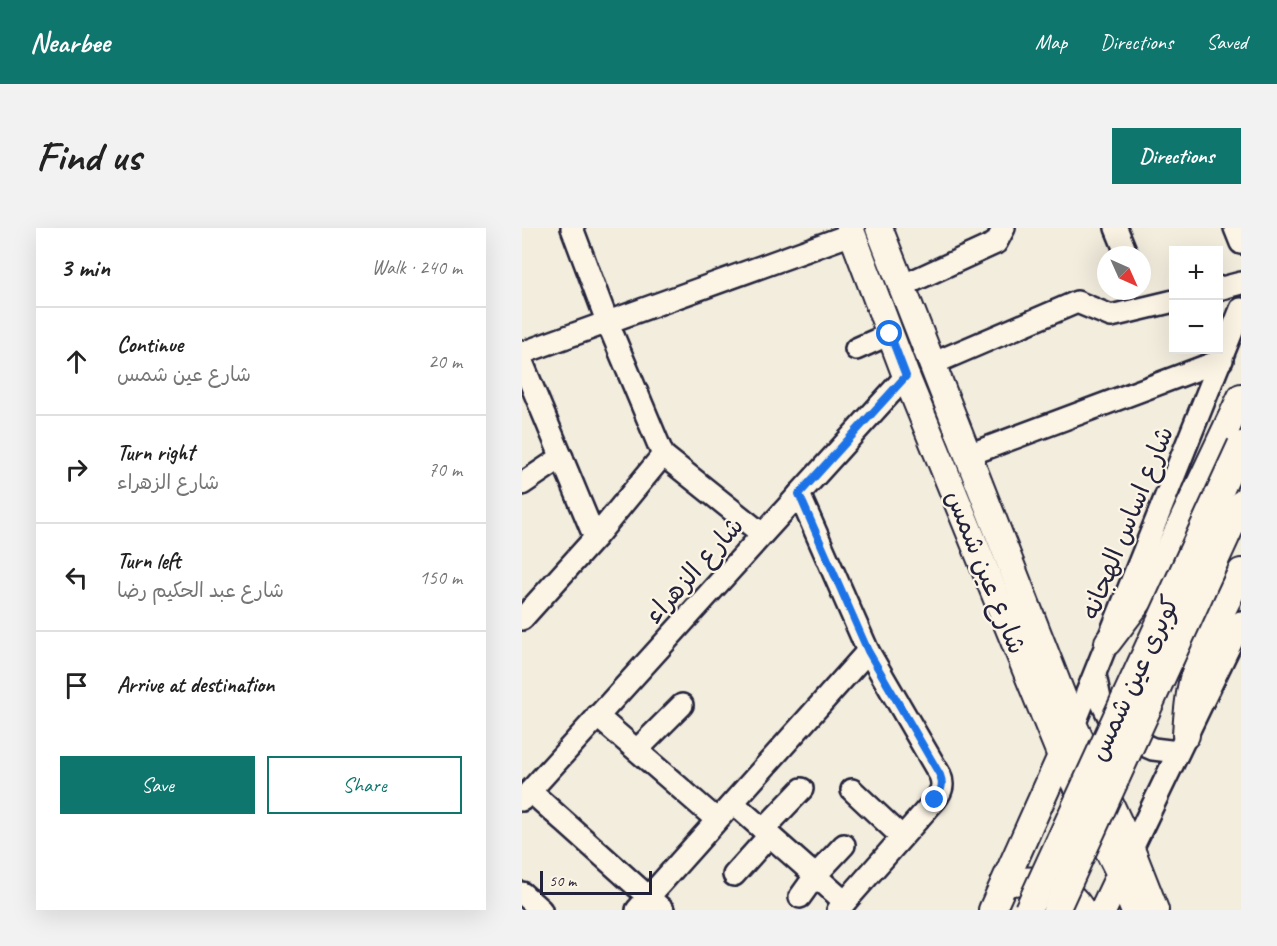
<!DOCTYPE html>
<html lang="en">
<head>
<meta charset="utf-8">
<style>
	:root { --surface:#fff; --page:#f2f2f2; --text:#222; --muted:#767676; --line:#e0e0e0; --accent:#0f766e }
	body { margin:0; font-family:Caveat,"Playpen Sans Arabic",sans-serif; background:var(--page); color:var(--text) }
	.controls { position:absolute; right:18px; top:18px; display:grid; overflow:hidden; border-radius:0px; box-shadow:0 6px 24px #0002 }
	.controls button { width:54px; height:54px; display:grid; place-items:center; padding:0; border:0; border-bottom:2px solid var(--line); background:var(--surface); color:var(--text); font:30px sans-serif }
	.compass { position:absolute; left:575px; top:18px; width:54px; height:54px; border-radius:50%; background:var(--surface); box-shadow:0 6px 24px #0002; rotate:135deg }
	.scale { position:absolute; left:18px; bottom:15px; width:112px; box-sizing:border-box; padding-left:6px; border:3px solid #22223b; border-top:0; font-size:16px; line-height:21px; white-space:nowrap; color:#22223b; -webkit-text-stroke:4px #fcf5e5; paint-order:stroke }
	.stop { position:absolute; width:18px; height:18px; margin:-14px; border:4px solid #1a73e8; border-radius:50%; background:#fff }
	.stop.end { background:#1a73e8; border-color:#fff; box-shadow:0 2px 6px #0008 }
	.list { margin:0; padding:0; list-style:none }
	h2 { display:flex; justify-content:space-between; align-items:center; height:78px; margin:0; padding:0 24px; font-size:26px }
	h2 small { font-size:20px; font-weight:400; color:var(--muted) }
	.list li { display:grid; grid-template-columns:39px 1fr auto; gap:18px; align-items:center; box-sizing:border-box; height:108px; padding:0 24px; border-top:2px solid var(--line) }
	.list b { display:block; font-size:22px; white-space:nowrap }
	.list p { margin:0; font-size:20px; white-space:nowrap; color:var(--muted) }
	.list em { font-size:20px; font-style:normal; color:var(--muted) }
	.actions { display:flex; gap:12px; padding:18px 24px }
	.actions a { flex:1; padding:14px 0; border:2px solid var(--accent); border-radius:0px; text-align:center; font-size:21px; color:var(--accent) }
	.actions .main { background:var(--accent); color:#fff }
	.icon { flex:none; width:33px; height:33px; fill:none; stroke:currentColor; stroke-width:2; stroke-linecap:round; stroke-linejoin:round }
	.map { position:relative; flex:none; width:719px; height:682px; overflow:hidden; border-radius:0px }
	header { display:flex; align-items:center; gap:36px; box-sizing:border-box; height:84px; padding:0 30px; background:var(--accent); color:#fff }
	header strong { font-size:28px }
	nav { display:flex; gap:33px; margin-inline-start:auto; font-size:21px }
	.intro { display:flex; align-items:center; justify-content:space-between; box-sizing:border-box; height:144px; padding:0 36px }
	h1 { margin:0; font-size:42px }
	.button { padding:15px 27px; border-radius:0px; background:var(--accent); color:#fff; font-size:21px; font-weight:700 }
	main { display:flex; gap:36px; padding:0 36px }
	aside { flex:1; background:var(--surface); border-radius:0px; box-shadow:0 6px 24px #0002 }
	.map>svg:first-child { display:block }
</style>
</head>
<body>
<header>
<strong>Nearbee</strong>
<nav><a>Map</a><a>Directions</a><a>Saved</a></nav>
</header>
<div class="intro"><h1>Find us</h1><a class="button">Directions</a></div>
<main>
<aside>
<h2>3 min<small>Walk · 240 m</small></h2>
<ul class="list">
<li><svg class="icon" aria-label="ahead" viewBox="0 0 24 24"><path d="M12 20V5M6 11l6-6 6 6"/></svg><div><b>Continue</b><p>شارع عين شمس</p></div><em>20 m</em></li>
<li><svg class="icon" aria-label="right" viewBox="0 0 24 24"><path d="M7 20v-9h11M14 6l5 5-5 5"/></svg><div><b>Turn right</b><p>شارع الزهراء</p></div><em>70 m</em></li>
<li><svg class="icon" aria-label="left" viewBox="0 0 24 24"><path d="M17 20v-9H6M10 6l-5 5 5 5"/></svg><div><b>Turn left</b><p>شارع عبد الحكيم رضا</p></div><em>150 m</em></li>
<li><svg class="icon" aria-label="arrive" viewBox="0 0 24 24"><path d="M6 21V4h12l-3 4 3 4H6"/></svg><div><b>Arrive at destination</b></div></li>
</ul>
<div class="actions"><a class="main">Save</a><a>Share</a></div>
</aside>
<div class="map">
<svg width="719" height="682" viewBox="0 0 719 682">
	<rect width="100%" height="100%" fill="#f3edde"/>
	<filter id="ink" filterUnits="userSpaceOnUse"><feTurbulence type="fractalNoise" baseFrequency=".0167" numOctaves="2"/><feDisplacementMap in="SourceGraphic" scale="12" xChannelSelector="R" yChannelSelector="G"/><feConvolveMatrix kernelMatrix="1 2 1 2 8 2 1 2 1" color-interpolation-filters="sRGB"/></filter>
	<g filter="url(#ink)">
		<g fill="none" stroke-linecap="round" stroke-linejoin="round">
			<!-- minor casing -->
			<g stroke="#22223b" stroke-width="26">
				<g id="minor">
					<path d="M50,0L85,93L141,227L240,306"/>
					<path d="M594,0L605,27"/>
					<path d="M713,0L719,15"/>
					<path d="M380,58L474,15L482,0"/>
					<path d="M696,61L719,55"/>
					<path d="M334,121L368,106"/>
					<path d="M0,125L330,6"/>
					<path d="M0,134L73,310"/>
					<path d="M410,136L555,74L589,88L652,73"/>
					<path d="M446,227L700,132"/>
					<path d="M0,256L40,229"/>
					<path d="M277,266L346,423L418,547C422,557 420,563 413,572L316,682"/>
					<path d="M0,391L73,310L141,227"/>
					<path d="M573,447L578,471L589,493L608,511L631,521L656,524"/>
					<path d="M75,488L195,592"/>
					<path d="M548,507L719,81"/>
					<path d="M115,522L160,477"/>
					<path d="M330,562L380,609"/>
					<path d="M8,563L141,682"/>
					<path d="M0,572L384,148"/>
					<path d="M211,575L323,674"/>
					<path d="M241,602L280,561"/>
					<path d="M605,631L719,394"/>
					<path d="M212,647L247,608"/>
					<path d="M0,665L19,682"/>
					<path d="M278,669L293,648L322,617"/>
					<path d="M115,682L346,423"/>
				</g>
			</g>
			<!-- major casing -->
			<g stroke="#22223b" stroke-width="30">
				<g id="major">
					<path d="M328,0L384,148L539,528L598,646L612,682"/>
					<path d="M357,0L552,498L609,621L633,682"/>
					<path d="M586,414L621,368L637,343L719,169"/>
					<path d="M664,507C665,488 666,470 671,451C682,414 703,378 719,344"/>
					<path d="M482,656C514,648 541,652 560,682"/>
					<path d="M470,682L539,528"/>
					<path d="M581,682L598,646"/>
				</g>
			</g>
			<!-- minor -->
			<use href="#minor" stroke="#fcf5e5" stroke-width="21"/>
			<!-- major -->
			<use href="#major" stroke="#fcf5e5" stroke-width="26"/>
			<!-- major-bridge casing -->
			<g stroke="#22223b" stroke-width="30" stroke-linecap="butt">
				<g id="major-bridge">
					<path d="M506,682L719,217"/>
					<path d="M534,682L719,276"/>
				</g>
			</g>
			<!-- major-bridge -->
			<use href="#major-bridge" stroke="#fcf5e5" stroke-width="26"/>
		</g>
	</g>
	<g fill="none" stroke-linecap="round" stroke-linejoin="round" filter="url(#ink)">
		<!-- route -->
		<path stroke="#1a73e8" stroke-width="8" d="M368,106L384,148L277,266L346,423L418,547C422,557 419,563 413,572"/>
	</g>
	<g text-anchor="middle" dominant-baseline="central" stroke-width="4.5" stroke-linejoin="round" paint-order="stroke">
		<!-- street labels -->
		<g font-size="26" fill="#22223b" stroke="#fcf5e5">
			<text transform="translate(605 295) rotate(-68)">شارع اساس الهجانه</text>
			<text transform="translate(172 342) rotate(-48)">شارع الزهراء</text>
			<text transform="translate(464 344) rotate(68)">شارع عين شمس</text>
			<text transform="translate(612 450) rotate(-65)">كوبرى عين شمس</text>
		</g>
	</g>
</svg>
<div class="controls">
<button>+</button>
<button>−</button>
</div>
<svg class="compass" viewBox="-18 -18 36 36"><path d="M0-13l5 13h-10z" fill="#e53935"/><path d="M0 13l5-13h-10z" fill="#767676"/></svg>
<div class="scale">50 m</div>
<div class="stop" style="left:368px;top:106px"></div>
<div class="stop end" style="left:413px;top:572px"></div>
</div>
</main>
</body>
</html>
